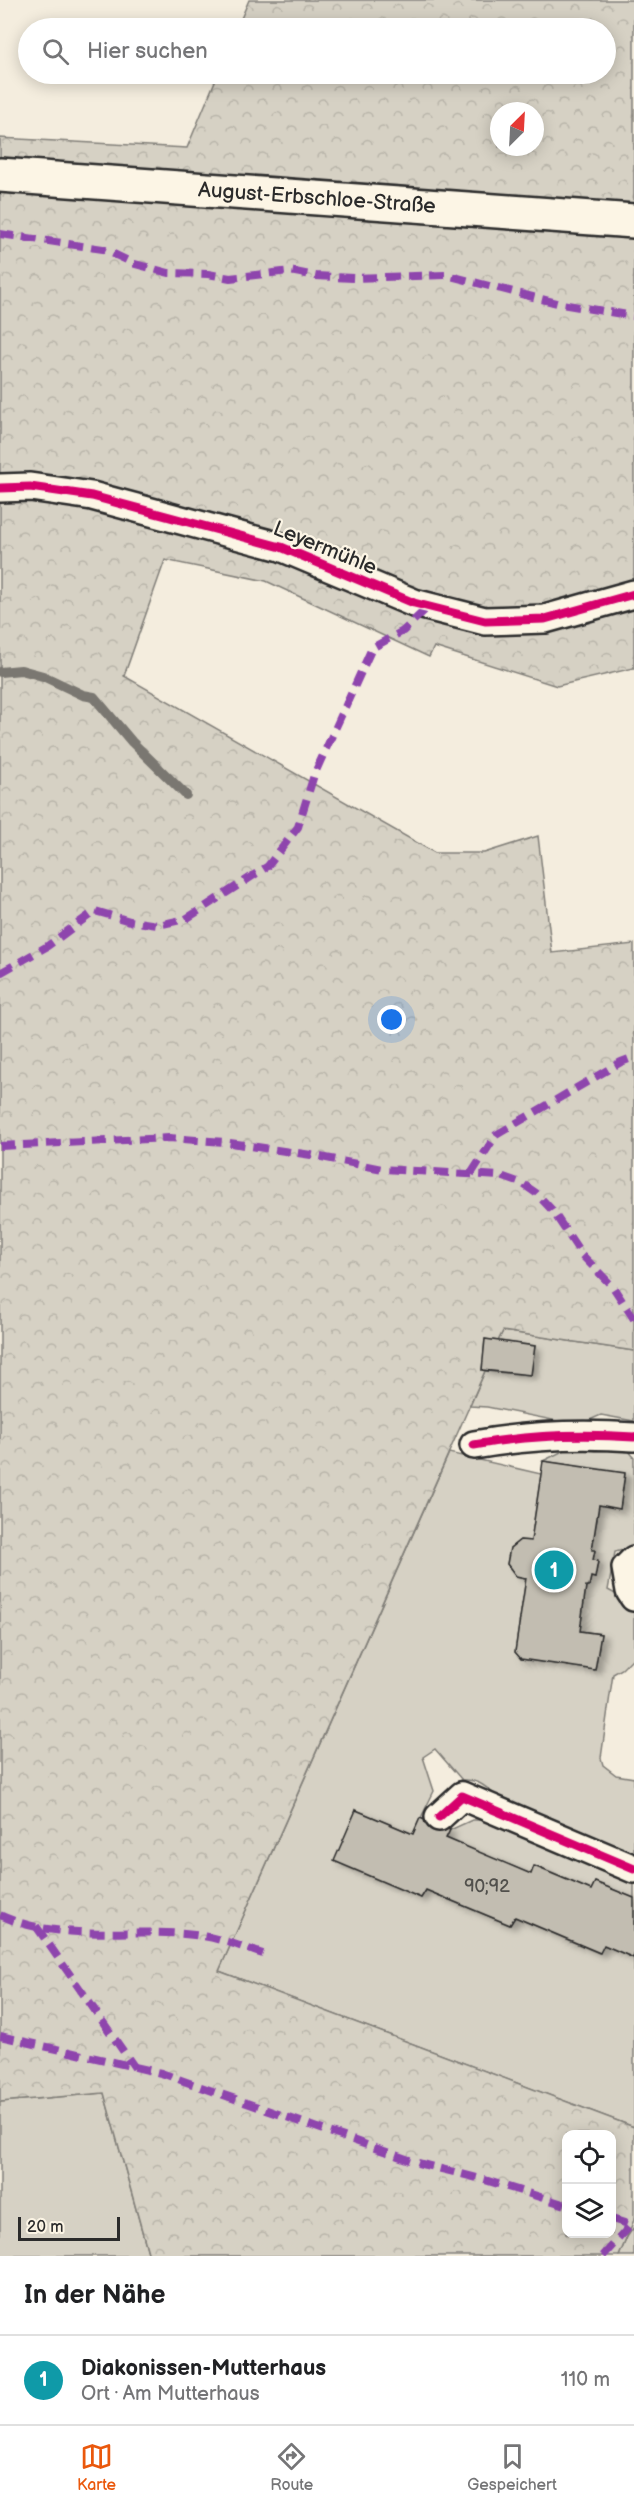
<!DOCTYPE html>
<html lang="de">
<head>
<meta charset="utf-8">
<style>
	:root { --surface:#fff; --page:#f6f6f6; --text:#202124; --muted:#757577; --line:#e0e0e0; --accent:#ea580c }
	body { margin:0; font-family:"Balsamiq Sans",sans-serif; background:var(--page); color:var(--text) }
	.controls { position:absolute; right:18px; bottom:18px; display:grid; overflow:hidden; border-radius:12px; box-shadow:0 3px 15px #0003 }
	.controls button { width:54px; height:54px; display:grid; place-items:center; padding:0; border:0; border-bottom:2px solid var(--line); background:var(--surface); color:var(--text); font:30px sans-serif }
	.compass { position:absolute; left:490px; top:102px; width:54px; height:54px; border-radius:50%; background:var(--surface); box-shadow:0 3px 15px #0003; rotate:24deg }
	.scale { position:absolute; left:18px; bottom:15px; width:102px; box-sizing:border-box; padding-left:6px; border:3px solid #2b2b2b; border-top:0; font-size:16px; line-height:21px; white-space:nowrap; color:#2b2b2b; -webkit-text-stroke:4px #fcf5e5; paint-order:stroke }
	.you { position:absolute; left:392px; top:1020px; width:21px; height:21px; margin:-15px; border:4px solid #fff; border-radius:50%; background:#1a73e8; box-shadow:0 0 0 9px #1a73e833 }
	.badge { display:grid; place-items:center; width:39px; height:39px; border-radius:50%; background:var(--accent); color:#fff; font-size:20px; font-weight:700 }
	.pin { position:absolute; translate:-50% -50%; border:3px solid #fff; box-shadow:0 2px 6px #0006 }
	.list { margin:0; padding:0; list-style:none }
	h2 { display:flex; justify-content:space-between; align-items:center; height:78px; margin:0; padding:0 24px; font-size:26px }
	h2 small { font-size:20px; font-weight:400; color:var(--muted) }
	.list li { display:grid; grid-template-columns:39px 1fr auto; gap:18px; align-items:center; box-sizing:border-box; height:90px; padding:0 24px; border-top:2px solid var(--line) }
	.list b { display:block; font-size:22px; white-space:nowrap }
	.list p { margin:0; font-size:20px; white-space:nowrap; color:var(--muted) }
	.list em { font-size:20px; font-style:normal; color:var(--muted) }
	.icon { flex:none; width:33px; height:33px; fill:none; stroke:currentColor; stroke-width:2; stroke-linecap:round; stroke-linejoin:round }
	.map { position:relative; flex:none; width:634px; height:2256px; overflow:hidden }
	.search { position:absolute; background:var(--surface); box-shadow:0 3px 15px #0003; left:18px; right:18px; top:18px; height:66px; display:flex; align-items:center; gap:15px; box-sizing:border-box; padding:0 21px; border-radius:33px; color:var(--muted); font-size:22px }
	.sheet { height:168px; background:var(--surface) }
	nav { display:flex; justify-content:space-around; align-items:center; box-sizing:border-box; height:84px; border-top:2px solid var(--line); background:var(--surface); font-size:16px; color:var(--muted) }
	nav a { display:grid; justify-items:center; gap:3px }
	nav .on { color:var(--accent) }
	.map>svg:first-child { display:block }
</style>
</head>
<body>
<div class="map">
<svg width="634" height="2256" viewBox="0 0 634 2256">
	<defs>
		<pattern id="forest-crowns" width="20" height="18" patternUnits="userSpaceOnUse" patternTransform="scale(1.5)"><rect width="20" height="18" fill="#d6d1c4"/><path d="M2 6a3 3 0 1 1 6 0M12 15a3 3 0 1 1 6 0" fill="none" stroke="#b8b4a9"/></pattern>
		<filter id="shadow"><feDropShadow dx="6" dy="4" stdDeviation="3" flood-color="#0004"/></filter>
	</defs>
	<rect width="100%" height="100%" fill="#f4edde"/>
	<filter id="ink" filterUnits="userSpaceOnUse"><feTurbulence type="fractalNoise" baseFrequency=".0167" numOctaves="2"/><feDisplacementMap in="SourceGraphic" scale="12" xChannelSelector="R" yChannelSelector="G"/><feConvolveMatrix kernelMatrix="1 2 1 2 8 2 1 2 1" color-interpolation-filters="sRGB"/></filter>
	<g filter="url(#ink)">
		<!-- green -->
		<g fill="#d6d1c4" stroke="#807e78" stroke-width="1.5">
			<path d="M503,1331L634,1351V1421L601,1415L578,1425L487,1407L470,1406L485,1371L531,1375L535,1346L498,1341Z"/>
			<path d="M571,1447L595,1451L627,1449L634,1457V1547L615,1552L608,1590L621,1597L634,1612V1657L622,1669L613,1674L601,1758L603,1765L616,1775L634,1778V1857L494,1794C484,1785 476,1779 462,1780L435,1749L423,1757L434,1791L413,1834L356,1810L421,1898L426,1890L510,1925L515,1917L599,1953L604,1945L634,1958V2127L219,1971L449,1453L541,1474L531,1541L520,1540L510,1548L507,1564L516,1576L526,1578L515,1652L522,1659L595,1670L601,1634L580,1631L586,1586H589L591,1577L595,1578L598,1562L593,1560L595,1551L592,1550L599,1505L620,1508L625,1474L543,1461Z"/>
			<path d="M472,1820H485L634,1883V1898L595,1882L591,1890L535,1866L531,1874L446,1839L450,1830Z"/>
			<path d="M104,2093L149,2256H0V2102Z"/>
			<path d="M634,2227V2256H619L627,2237Z"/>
		</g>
		<!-- forest -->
		<path fill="url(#forest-crowns)" stroke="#807e78" stroke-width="1.5" fill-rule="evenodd" d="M249,0H634V668L557,686L434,647L429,657L266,581L165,560L124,676L435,853H484L538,836L552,953L634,944V1351L503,1331L498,1341L485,1339L482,1370L485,1371L219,1971L634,2127V2220L619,2256H149L104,2093L0,2102V138L187,148L218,74H606V28H237ZM499,111H535V147H499ZM566,2134H612V2234H566Z"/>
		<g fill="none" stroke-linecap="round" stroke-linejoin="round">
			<!-- stream -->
			<path stroke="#7a7771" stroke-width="10" d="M0,672L21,670L43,676L83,695L94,697L132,742L186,795"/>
		</g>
		<!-- building -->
		<g fill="#c2bdb1" stroke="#2b2b2b" stroke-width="1.5" filter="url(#shadow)">
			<path d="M485,1339L535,1346L531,1375L482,1370Z"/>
			<path d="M543,1461L625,1473L620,1509L599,1505L592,1550H595L593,1560L598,1561L595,1578L591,1577L589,1586H586L580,1631L601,1634L595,1670L521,1659L515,1652L526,1578L516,1576L507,1564L510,1548L520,1540L531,1541Z"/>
			<path d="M356,1810L413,1834L420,1818L450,1830L446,1838L531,1874L534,1866L591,1890L595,1882L634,1898V1958L604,1945L600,1953L515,1917L510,1925L426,1890L421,1898L334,1861Z"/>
		</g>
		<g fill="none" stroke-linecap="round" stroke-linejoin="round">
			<!-- minor casing -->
			<g stroke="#2b2b2b" stroke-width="32">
				<g id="minor">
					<path d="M0,488L30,487L92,496L281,547L414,603L485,621L545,619L634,594"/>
					<path d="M474,1445C529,1435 578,1433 634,1437"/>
					<path d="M634,1560L626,1568L630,1591L634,1597"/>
					<path d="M439,1817L462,1796L634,1869"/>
				</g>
			</g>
			<!-- secondary casing -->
			<g stroke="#2b2b2b" stroke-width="38">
				<path id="secondary" d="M0,175L634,221"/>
			</g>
			<!-- minor -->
			<use href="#minor" stroke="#fcf5e5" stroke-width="27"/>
			<!-- secondary -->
			<use href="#secondary" stroke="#fcf5e5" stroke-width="33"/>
			<!-- quiet -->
			<g stroke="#8e44ad" stroke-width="8" stroke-dasharray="15 8" stroke-linecap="butt">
				<path d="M0,234L103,249L135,264L169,273L208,274L230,278L290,271L316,276L354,278L446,275L561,304L634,316"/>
				<path d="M0,973L46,947L95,911L130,921L158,925L186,919L268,866L298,827L314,775L372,648L403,631L428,607"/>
				<path d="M0,1146L169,1138L224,1142L311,1155L382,1169L501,1176L523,1184L536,1193L552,1210L582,1255L613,1287L634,1319"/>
				<path d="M471,1174L496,1135L621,1062L634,1057"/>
				<path d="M0,1915C62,1944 136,1926 202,1936C224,1939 247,1949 269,1956"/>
				<path d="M36,1926L135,2068"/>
				<path d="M0,2036L161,2073L418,2163L485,2180L566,2205"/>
				<path d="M603,2256L631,2225L612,2219"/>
			</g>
			<!-- cycleway casing -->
			<g stroke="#fcf5e5" stroke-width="13">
				<g id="cycleway">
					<path d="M0,488L30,487L92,496L281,547L414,603L485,621L545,619L634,594"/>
					<path d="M474,1445C529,1435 578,1433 634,1437"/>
					<path d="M439,1817L462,1796L634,1869"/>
				</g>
			</g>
			<!-- cycleway -->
			<use href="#cycleway" stroke="#d6006c" stroke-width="9"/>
		</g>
	</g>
	<g text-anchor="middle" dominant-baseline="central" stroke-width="4.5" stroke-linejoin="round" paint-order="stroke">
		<!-- number labels -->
		<g font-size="18" fill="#51504c">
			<text x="487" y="1886">90;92</text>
		</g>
		<!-- street labels -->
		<g font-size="21" fill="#2b2b2b" stroke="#fcf5e5">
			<text transform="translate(317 198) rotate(4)">August-Erbschloe-Straße</text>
			<text transform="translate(325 548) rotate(22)">Leyermühle</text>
		</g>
	</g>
</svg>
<div class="controls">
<button><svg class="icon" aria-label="locate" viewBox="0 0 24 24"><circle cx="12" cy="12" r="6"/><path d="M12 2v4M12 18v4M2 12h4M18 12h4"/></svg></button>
<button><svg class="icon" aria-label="layers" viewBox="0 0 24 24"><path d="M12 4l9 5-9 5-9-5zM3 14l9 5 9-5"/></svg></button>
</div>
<svg class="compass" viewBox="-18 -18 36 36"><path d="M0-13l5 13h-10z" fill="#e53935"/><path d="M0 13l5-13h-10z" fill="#757577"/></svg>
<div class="scale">20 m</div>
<div class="you"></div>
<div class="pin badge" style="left:554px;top:1570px;background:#0f9aa8">1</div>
<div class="search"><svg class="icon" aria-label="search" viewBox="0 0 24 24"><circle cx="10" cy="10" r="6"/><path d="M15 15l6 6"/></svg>Hier suchen</div>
</div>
<section class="sheet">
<h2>In der Nähe<small></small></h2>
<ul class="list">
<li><span class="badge" style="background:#0f9aa8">1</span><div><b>Diakonissen-Mutterhaus</b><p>Ort · Am Mutterhaus</p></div><em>110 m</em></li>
</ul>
</section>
<nav>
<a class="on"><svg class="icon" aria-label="map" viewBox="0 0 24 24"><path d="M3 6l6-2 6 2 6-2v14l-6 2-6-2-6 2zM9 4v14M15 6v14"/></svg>Karte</a>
<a><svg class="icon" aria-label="directions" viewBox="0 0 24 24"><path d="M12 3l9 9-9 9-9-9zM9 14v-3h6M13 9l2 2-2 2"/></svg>Route</a>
<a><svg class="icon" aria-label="saved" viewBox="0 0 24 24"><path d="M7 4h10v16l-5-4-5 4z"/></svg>Gespeichert</a>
</nav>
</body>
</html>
